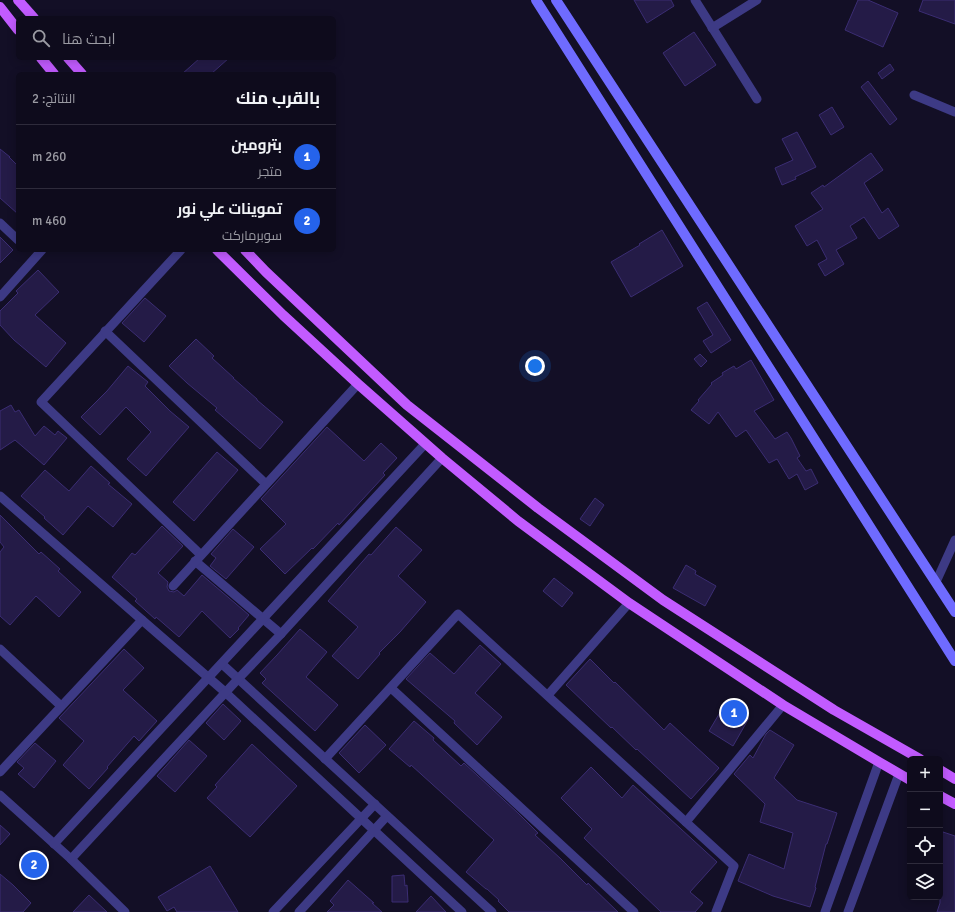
<!DOCTYPE html>
<html lang="ar">
<head>
<meta charset="utf-8">
<style>
	:root { --surface:#0e0b1c; --page:#171425; --text:#f1f3f6; --muted:#9b9ba3; --line:#2e2b3b; --accent:#2563eb }
	body { margin:0; font-family:Signika,Cairo,sans-serif; background:var(--page); color:var(--text); direction:rtl }
	.controls { position:absolute; right:12px; bottom:12px; display:grid; overflow:hidden; border-radius:6px; box-shadow:0 2px 10px #0003 }
	.controls button { width:36px; height:36px; display:grid; place-items:center; padding:0; border:0; border-bottom:1px solid var(--line); background:var(--surface); color:var(--text); font:20px sans-serif }
	.you { position:absolute; left:535px; top:366px; width:14px; height:14px; margin:-10px; border:3px solid #fff; border-radius:50%; background:#1a73e8; box-shadow:0 0 0 6px #1a73e833 }
	.badge { display:grid; place-items:center; width:26px; height:26px; border-radius:50%; background:var(--accent); color:#fff; font-size:13px; font-weight:700 }
	.pin { position:absolute; translate:-50% -50%; border:2px solid #fff; box-shadow:0 1px 4px #0006 }
	.list { margin:0; padding:0; list-style:none }
	h2 { display:flex; justify-content:space-between; align-items:center; height:52px; margin:0; padding:0 16px; font-size:17px }
	h2 small { font-size:13px; font-weight:400; color:var(--muted) }
	.list li { display:grid; grid-template-columns:26px 1fr auto; gap:12px; align-items:center; box-sizing:border-box; height:64px; padding:0 16px; border-top:1px solid var(--line) }
	.list b { display:block; font-size:15px; white-space:nowrap }
	.list p { margin:0; font-size:13px; white-space:nowrap; color:var(--muted) }
	.list em { font-size:13px; font-style:normal; color:var(--muted) }
	.icon { flex:none; width:22px; height:22px; fill:none; stroke:currentColor; stroke-width:2; stroke-linecap:round; stroke-linejoin:round }
	.map { position:relative; flex:none; width:955px; height:912px; overflow:hidden; direction:ltr }
	.search { position:absolute; background:var(--surface); box-shadow:0 2px 10px #0003; left:16px; top:16px; width:320px; height:44px; display:flex; align-items:center; gap:10px; box-sizing:border-box; padding:0 14px; border-radius:6px; color:var(--muted); font-size:15px }
	.panel { position:absolute; background:var(--surface); box-shadow:0 2px 10px #0003; left:16px; top:72px; width:320px; height:180px; border-radius:6px; direction:rtl }
	.map>svg:first-child { display:block }
</style>
</head>
<body>
<div class="map">
<svg width="955" height="912" viewBox="0 0 955 912">
	<rect width="100%" height="100%" fill="#130f26"/>
	<!-- building -->
	<g fill="#241b47" stroke="#3b2d73">
		<path d="M634,0H671L674,6L647,23Z"/>
		<path d="M858,0H868L898,13L883,47L845,30Z"/>
		<path d="M923,0H955V24L919,11Z"/>
		<path d="M694,32L716,65L685,86L663,53Z"/>
		<path d="M200,58H229L211,74H182Z"/>
		<path d="M890,64L894,70L882,79L878,73Z"/>
		<path d="M868,81L897,119L890,125L861,87Z"/>
		<path d="M832,107L844,127L831,135L819,115Z"/>
		<path d="M797,132L816,167L795,177L796,179L782,185L775,168L793,160L782,139Z"/>
		<path d="M0,149L10,157H9L18,166V214L0,198Z"/>
		<path d="M871,153L883,170L864,183L882,213L888,208L899,226L879,239L864,217L850,226L857,238L836,250L844,264L825,276L818,264L827,259L817,240L807,246L795,226L823,209L811,193L823,185L824,187Z"/>
		<path d="M662,230L683,266L631,297L611,262L640,245L639,244Z"/>
		<path d="M0,237L13,250L0,263Z"/>
		<path d="M38,270L59,292L35,315L66,343L46,367L14,340L0,325V311L18,293L16,291Z"/>
		<path d="M145,298L166,316L144,342L122,323Z"/>
		<path d="M707,302L731,340L711,353L703,341L713,335L697,308Z"/>
		<path d="M196,339L214,356L212,358L234,378H233L257,399V400L283,422L260,449L215,410L217,408L187,383L169,366Z"/>
		<path d="M700,354L707,361L701,367L694,359Z"/>
		<path d="M751,360L774,400L754,411L775,439L787,432L791,438L800,456L797,458L806,471L811,469L818,483L805,490L797,474L789,479L777,459L769,463L746,430L736,437L718,412L709,424L691,410L699,401L698,400L712,384L711,383L723,375L722,373L734,366L736,369Z"/>
		<path d="M128,366L148,382L145,386L170,411L189,427L146,476L127,459L151,432L126,407L100,435L81,417L107,391Z"/>
		<path d="M11,405L15,412L19,410L35,436L44,426L55,435L58,431L67,438L44,465L15,440L0,450V411Z"/>
		<path d="M327,427L364,461L381,443L397,458L383,473L385,475L339,525L338,523L313,549L312,548L285,574L260,549L286,524L261,499Z"/>
		<path d="M217,452L238,470L194,521L173,502Z"/>
		<path d="M91,466L110,483L108,484L132,504L113,527L88,506L63,535L44,518L45,517L21,496L45,470L69,491Z"/>
		<path d="M595,498L604,505L590,526L580,519Z"/>
		<path d="M0,515L39,554L41,552L60,569L58,571L81,592L59,617L36,596L10,625L0,616V552L4,547L0,542Z"/>
		<path d="M162,526L183,546L158,573L168,582L167,587L169,591L174,592L177,590L184,596L202,575L249,615L238,628L239,629L230,638L202,611L179,637L156,617L155,619L135,601L137,599L112,577L132,553L135,555Z"/>
		<path d="M396,527L422,550L398,576L426,602L400,632L379,653L380,654L358,679L332,656L358,627L328,601L369,554L371,555Z"/>
		<path d="M233,529L254,547L226,579L210,566L216,558L211,554Z"/>
		<path d="M686,565L696,571L695,574L716,586L705,606L673,588Z"/>
		<path d="M554,578L573,593L562,607L543,591Z"/>
		<path d="M300,629L327,652L306,677L338,705L315,731L262,683L266,679L260,673L277,655Z"/>
		<path d="M480,645L501,664L475,693L502,717L477,745L454,723L455,721L406,679L430,653L454,674Z"/>
		<path d="M124,649L144,668L123,690L157,721L139,741L134,736L107,767L108,768L89,789L63,765L84,741L59,718Z"/>
		<path d="M590,659L614,683L615,682L664,730L670,723L719,768L691,799L637,749L636,750L612,727L611,728L566,685Z"/>
		<path d="M223,704L241,721L224,740L206,723Z"/>
		<path d="M725,704L749,718L733,746L709,731Z"/>
		<path d="M414,721L434,738L433,740L461,766L464,763L518,813L538,833L535,835L561,859L587,885L588,883L618,912H509L498,901L499,900L487,889H486L466,872L494,840L411,765L410,767L389,749Z"/>
		<path d="M365,725L386,745L359,773L339,753Z"/>
		<path d="M770,730L794,745L774,778L797,800L837,813L827,844H826L815,887L816,888L810,907L773,896L738,881L749,854L784,869L793,833L760,822L765,804L734,774L750,755L753,758L766,734Z"/>
		<path d="M189,740L207,756L175,792L157,776Z"/>
		<path d="M35,743L56,761L34,788L18,774L24,768L17,762Z"/>
		<path d="M252,744L297,786L250,837L207,798L217,787L215,785Z"/>
		<path d="M591,767L622,798L633,785L717,862L690,892L703,903L695,912H661L584,838L592,829L561,798Z"/>
		<path d="M0,825L10,834L0,845Z"/>
		<path d="M943,832L955,836V912H937L940,903V843Z"/>
		<path d="M210,866L238,912H177L174,907L167,911L158,897Z"/>
		<path d="M0,874L13,885L31,903L23,912H0Z"/>
		<path d="M404,875L405,886L407,885L408,902H392V876Z"/>
		<path d="M348,880L374,903H372L382,912H327L334,905L330,901Z"/>
		<path d="M89,895L107,912H73Z"/>
		<path d="M431,896L446,912H416Z"/>
	</g>
	<g fill="none" stroke-linecap="round" stroke-linejoin="round">
		<!-- minor -->
		<g stroke="#3d3a85" stroke-width="9">
			<path d="M695,0L757,99"/>
			<path d="M712,28L757,0"/>
			<path d="M914,95L955,112"/>
			<path d="M0,223L18,240"/>
			<path d="M181,250L41,402L201,555"/>
			<path d="M0,297L42,250"/>
			<path d="M105,331L266,484"/>
			<path d="M0,496L142,620L0,772"/>
			<path d="M195,561L281,634"/>
			<path d="M936,582L955,540"/>
			<path d="M173,586L358,384"/>
			<path d="M142,620L225,692L462,912"/>
			<path d="M0,649L61,706"/>
			<path d="M222,664L492,912"/>
			<path d="M391,688L634,912"/>
			<path d="M548,695L629,603"/>
			<path d="M325,759L458,614L734,866L716,912"/>
			<path d="M0,795L71,859L125,912"/>
			<path d="M686,822L783,705"/>
			<path d="M54,844L425,444"/>
			<path d="M71,859L238,679L281,634L442,458"/>
			<path d="M273,912L375,804"/>
			<path d="M299,912L387,816"/>
			<path d="M825,912L879,762"/>
			<path d="M848,912L899,774"/>
		</g>
		<!-- secondary -->
		<g stroke="#6f6bff" stroke-width="10">
			<path d="M536,0L955,661"/>
			<path d="M556,0L955,612"/>
		</g>
		<!-- primary -->
		<g stroke="#c25bff" stroke-width="10">
			<path d="M18,0L34,18"/>
			<path d="M0,7L18,30"/>
			<path d="M41,58L54,74"/>
			<path d="M68,58L82,74"/>
			<path d="M217,250L283,315L358,384L442,458L518,521L629,603L783,705L879,762L910,780"/>
			<path d="M245,250L266,272L407,405L538,508L663,600L834,710L920,759"/>
			<path d="M940,770L955,779"/>
			<path d="M940,796L955,804"/>
		</g>
	</g>
</svg>
<div class="controls">
<button>+</button>
<button>−</button>
<button><svg class="icon" aria-label="locate" viewBox="0 0 24 24"><circle cx="12" cy="12" r="6"/><path d="M12 2v4M12 18v4M2 12h4M18 12h4"/></svg></button>
<button><svg class="icon" aria-label="layers" viewBox="0 0 24 24"><path d="M12 4l9 5-9 5-9-5zM3 14l9 5 9-5"/></svg></button>
</div>
<div class="you"></div>
<div class="pin badge" style="left:734px;top:713px">1</div>
<div class="pin badge" style="left:34px;top:865px">2</div>
<div class="search"><svg class="icon" aria-label="search" viewBox="0 0 24 24"><circle cx="10" cy="10" r="6"/><path d="M15 15l6 6"/></svg>ابحث هنا</div>
<section class="panel">
<h2>بالقرب منك<small>النتائج: 2</small></h2>
<ul class="list">
<li><span class="badge">1</span><div><b>بترومين</b><p>متجر</p></div><em>260 m</em></li>
<li><span class="badge">2</span><div><b>تموينات علي نور</b><p>سوبرماركت</p></div><em>460 m</em></li>
</ul>
</section>
</div>
</body>
</html>
